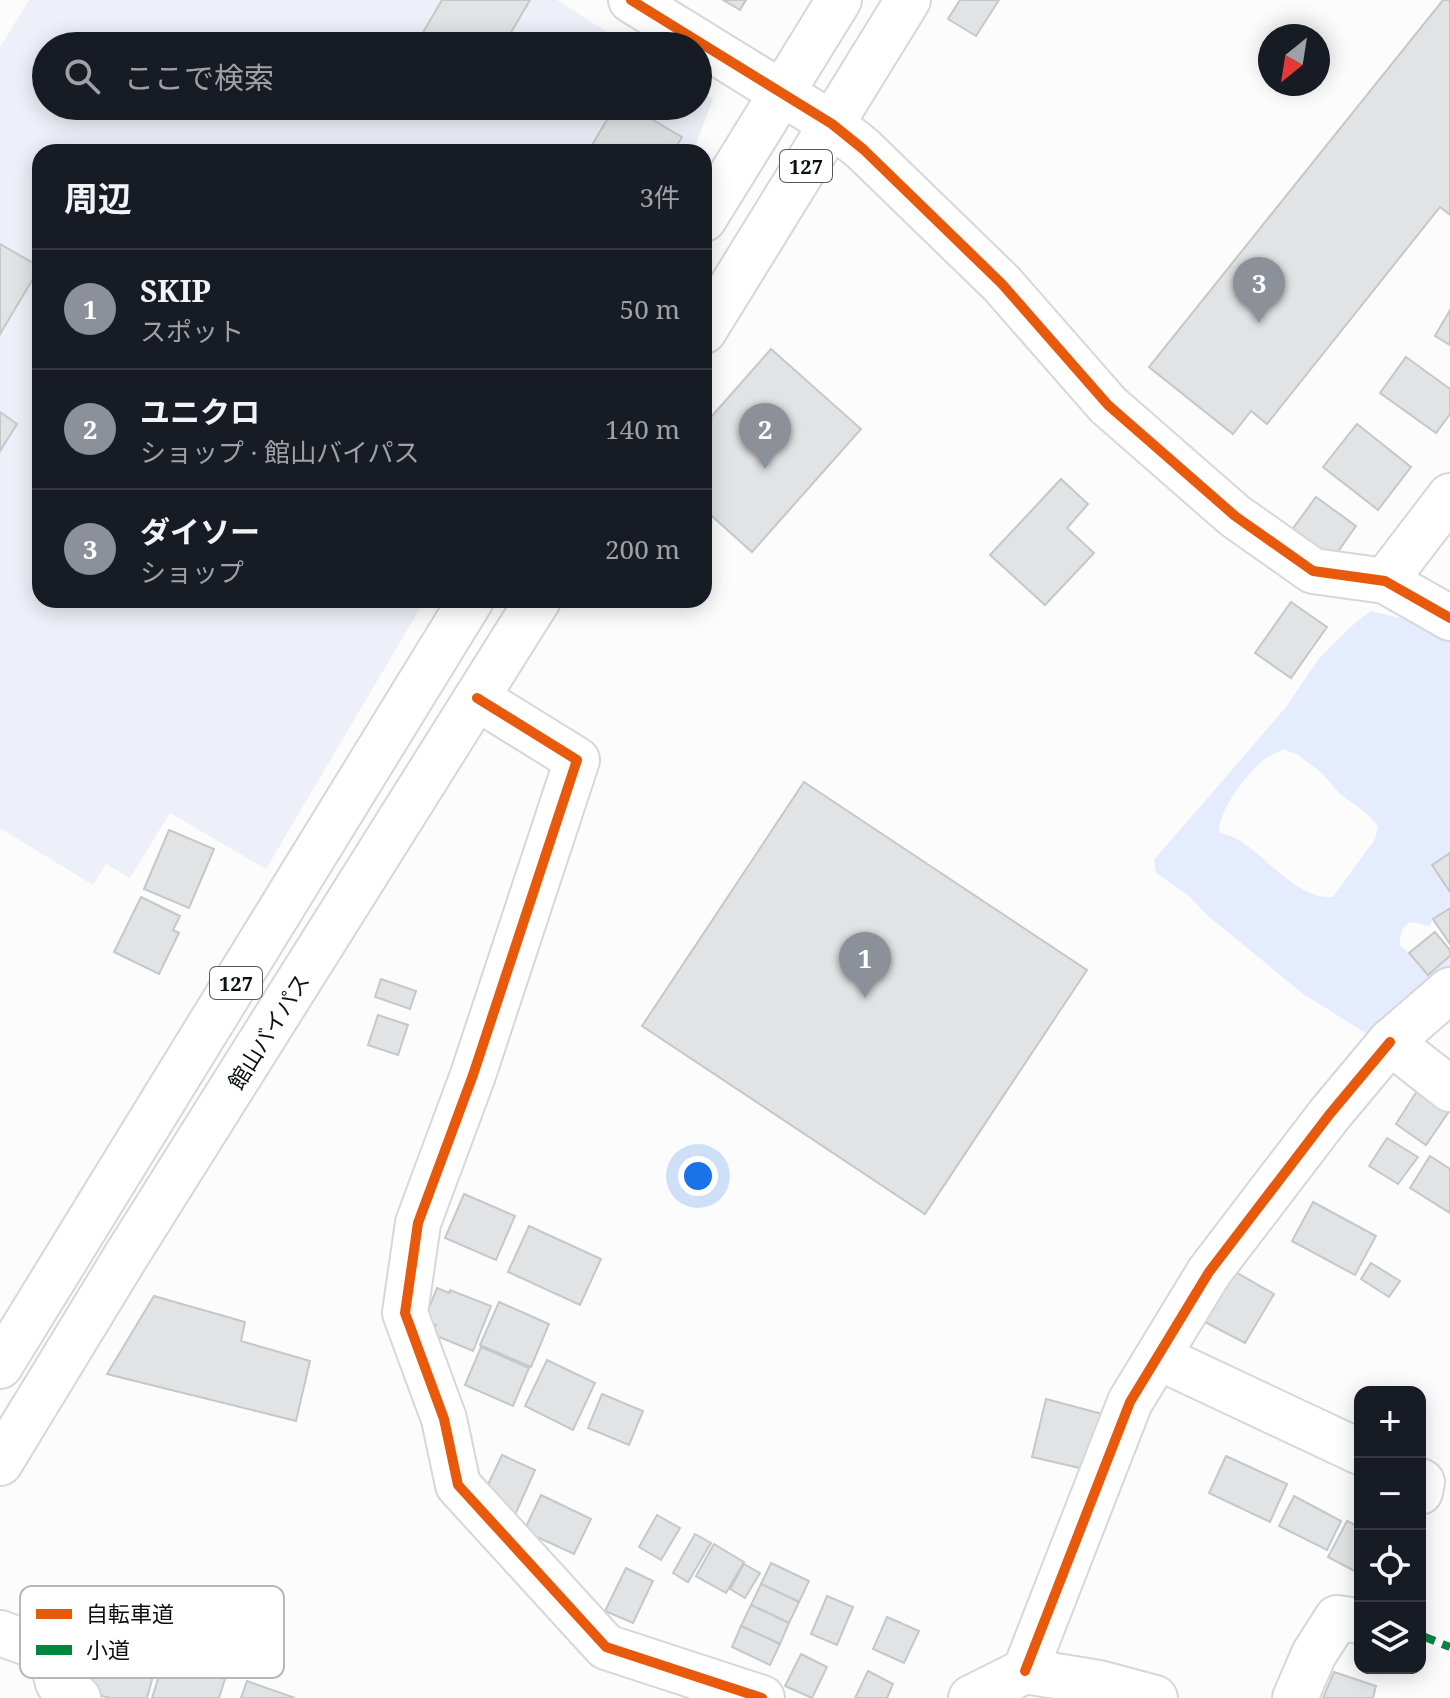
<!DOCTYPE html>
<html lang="ja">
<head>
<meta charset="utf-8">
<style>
	:root { --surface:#171b24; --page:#20242c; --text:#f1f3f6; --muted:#9ea1a6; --line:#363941; --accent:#8c9099 }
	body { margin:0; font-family:"Noto Serif","Noto Sans JP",serif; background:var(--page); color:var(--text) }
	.controls { position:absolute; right:24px; bottom:24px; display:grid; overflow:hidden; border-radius:16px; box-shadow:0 4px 20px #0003 }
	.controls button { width:72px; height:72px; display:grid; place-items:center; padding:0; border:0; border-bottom:2px solid var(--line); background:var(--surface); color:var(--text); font:40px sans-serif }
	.compass { position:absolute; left:1258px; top:24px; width:72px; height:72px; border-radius:50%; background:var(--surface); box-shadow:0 4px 20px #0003; rotate:210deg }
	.you { position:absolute; left:698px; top:1176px; width:28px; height:28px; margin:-20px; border:6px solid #fff; border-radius:50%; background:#1a73e8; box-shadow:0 0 0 12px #1a73e833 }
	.badge { display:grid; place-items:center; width:52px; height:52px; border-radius:50%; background:var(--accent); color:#fff; font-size:26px; font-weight:700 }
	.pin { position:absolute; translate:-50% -66px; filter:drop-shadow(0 2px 4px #0008) }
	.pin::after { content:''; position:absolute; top:42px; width:28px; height:24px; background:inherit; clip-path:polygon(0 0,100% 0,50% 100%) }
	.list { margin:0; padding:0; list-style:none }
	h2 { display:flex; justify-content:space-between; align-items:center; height:104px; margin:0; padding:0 32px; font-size:34px }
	h2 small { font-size:26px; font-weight:400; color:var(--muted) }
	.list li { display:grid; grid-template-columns:52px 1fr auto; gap:24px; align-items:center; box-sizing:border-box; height:120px; padding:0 32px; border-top:2px solid var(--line) }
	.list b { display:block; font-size:30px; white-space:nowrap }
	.list p { margin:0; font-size:26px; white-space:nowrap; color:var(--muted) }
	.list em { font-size:26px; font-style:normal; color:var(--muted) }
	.icon { flex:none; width:44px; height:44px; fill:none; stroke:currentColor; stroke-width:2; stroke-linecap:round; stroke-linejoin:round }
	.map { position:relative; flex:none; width:1450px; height:1698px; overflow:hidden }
	.search { position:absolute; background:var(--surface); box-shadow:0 4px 20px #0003; left:32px; top:32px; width:680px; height:88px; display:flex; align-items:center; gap:20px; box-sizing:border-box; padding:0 28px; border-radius:44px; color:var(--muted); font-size:30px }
	.panel { position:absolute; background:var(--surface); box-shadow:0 4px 20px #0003; left:32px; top:144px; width:680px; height:464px; border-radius:24px }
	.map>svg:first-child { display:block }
</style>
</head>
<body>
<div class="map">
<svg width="1450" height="1698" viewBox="0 0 1450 1698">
	<rect width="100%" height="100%" fill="#fcfcfc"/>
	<!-- built -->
	<path fill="#edf0f8" d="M29,0H557L629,46H46V106H698V89L713,99L693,152H40V600H425L266,869L170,813L130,878L106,864L93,885L0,828V47Z"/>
	<!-- green -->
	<path fill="#e4ecfe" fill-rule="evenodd" d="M1371,611L1421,623L1450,636V853L1432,865L1450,892V905L1433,919L1430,926L1410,922C1401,927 1400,936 1400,945L1409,953L1428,974L1450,956V1016L1378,1041L1302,993L1207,915L1188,895L1156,873L1154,860L1286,707L1320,657L1356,622ZM1283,749L1298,755L1322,773L1340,794L1365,812L1378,826L1375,839L1333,897C1300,900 1268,859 1242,842C1235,837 1227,835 1219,832C1219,809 1248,772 1266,758C1271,755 1278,752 1283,749Z"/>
	<!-- building -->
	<g fill="#e2e3e5" stroke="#c6c7c8" stroke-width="2">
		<path d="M442,0H530L503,46H415Z"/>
		<path d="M723,0H746L740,10Z"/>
		<path d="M960,0H999L976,36L948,19Z"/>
		<path d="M1443,0H1450V215L1440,207L1267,424L1251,411L1233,434L1149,367Z"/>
		<path d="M615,106H629L682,137L673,152H588Z"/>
		<path d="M0,244L40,267L0,334Z"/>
		<path d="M1450,310V345L1435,336Z"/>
		<path d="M771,349L861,429L752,552L704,509V425Z"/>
		<path d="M1406,357L1450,389V414L1436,433L1380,393Z"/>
		<path d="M0,412L17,424L0,451Z"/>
		<path d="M1357,424L1411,467L1378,510L1323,467Z"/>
		<path d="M1061,479L1088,504L1067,528L1094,553L1045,605L990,555Z"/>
		<path d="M1316,497L1356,526L1332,560L1291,531Z"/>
		<path d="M1291,602L1327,627L1291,678L1255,653Z"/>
		<path d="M804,782L1087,970L925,1214L642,1026Z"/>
		<path d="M169,830L214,849L189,908L144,889Z"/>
		<path d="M1450,853V892L1432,865Z"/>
		<path d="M141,897L180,916L173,930L179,933L159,974L114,952Z"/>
		<path d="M1450,908V944L1433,919Z"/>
		<path d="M1435,932L1450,950V956L1428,975L1409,953Z"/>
		<path d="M381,979L416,991L410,1009L375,997Z"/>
		<path d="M378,1015L408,1025L398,1055L368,1045Z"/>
		<path d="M1417,1091L1450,1110L1426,1145L1396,1124Z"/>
		<path d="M1387,1138L1418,1157L1398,1184L1369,1166Z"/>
		<path d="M1430,1156L1450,1169V1213L1410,1188Z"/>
		<path d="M464,1194L515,1216L496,1260L445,1238Z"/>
		<path d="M1313,1202L1376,1236L1355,1275L1292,1241Z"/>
		<path d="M529,1226L601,1259L580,1305L508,1272Z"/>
		<path d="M1371,1263L1400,1281L1389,1297L1361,1279Z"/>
		<path d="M1232,1270L1274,1294L1245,1343L1203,1321Z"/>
		<path d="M437,1288L449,1293L450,1290L491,1306L473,1351L432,1334L436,1325L424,1320Z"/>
		<path d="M154,1296L245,1322L241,1341L310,1361L296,1421L107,1374Z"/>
		<path d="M499,1302L549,1324L531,1367L480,1345Z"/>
		<path d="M481,1347L529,1368L513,1406L465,1385Z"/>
		<path d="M547,1360L595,1383L573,1430L525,1406Z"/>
		<path d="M602,1394L643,1411L629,1445L588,1428Z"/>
		<path d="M1046,1399L1106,1415L1093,1471L1032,1457Z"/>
		<path d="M502,1455L535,1470L515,1515L481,1499Z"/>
		<path d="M1226,1456L1287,1484L1270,1522L1209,1493Z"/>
		<path d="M541,1495L591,1519L574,1554L524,1531Z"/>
		<path d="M1294,1496L1341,1521L1327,1550L1279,1526Z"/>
		<path d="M657,1515L680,1528L661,1560L639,1547Z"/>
		<path d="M1347,1521L1360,1527V1574L1328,1557Z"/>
		<path d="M695,1534L711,1543L688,1582L673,1573Z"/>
		<path d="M714,1544L744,1562L726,1593L696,1576Z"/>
		<path d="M771,1563L809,1581L799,1602L761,1584Z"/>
		<path d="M744,1564L760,1573L745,1598L730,1589Z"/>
		<path d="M626,1568L653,1581L633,1623L605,1611Z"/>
		<path d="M761,1584L799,1602L789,1623L751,1605Z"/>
		<path d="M827,1596L853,1607L837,1645L811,1634Z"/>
		<path d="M751,1605L789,1623L780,1644L741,1626Z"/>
		<path d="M887,1617L919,1631L904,1663L873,1649Z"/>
		<path d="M97,1621L137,1633L131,1651L158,1658L147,1698H110L66,1686L82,1629L94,1632Z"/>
		<path d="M741,1626L780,1644L770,1665L732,1647Z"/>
		<path d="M801,1654L827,1667L812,1698L785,1686Z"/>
		<path d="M164,1660L225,1679L219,1698H152Z"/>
		<path d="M868,1671L893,1684L887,1698H855Z"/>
		<path d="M1334,1672L1376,1686L1373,1698H1323Z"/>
		<path d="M247,1681L295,1698H241Z"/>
	</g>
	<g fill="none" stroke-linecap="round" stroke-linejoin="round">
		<!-- minor casing -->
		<g stroke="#d6d7d9" stroke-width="48">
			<g id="minor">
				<path d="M631,0L832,124L863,149L1002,284L1108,405L1235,516L1313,571L1385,581L1450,618"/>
				<path d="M1385,581L1450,496"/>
				<path d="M477,698L577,760L473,1075L418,1223L405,1313L444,1419L458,1485L606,1647L762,1698"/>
				<path d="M1450,990L1390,1042L1450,1089"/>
				<path d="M1158,1357L1360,1452"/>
				<path d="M1420,1481L1422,1482L1420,1492"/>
				<path d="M0,1633L50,1651L58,1683L78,1698"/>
				<path d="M1025,1671L1130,1402L1209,1272L1329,1115L1390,1042"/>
				<path d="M971,1698L1025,1671L1099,1683L1155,1698"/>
				<path d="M1295,1698L1314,1654L1337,1618L1360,1621"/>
			</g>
		</g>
		<!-- highway casing -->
		<g stroke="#d6d7d9" stroke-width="48">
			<g id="highway">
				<path d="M704,219L839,0"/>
				<path d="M704,331L908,0"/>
				<path d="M0,1366L471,600"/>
				<path d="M0,1463L123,1261L538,600"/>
			</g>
		</g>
		<!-- minor -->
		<use href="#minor" stroke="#fff" stroke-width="44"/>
		<!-- highway -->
		<use href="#highway" stroke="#fff" stroke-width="44"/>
		<!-- quiet -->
		<path stroke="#00873e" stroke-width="8" stroke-dasharray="16 8" stroke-linecap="butt" d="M1420,1635L1450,1647"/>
		<!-- cycleway casing -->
		<g stroke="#fff" stroke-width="15">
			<g id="cycleway">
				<path d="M631,0L832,124L863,149L1002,284L1108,405L1235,516L1313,571L1385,581L1450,618"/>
				<path d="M477,698L577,760L473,1075L418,1223L405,1313L444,1419L458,1485L606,1647L762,1698"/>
				<path d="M1025,1671L1130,1402L1209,1272L1329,1115L1390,1042"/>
			</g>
		</g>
		<!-- cycleway -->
		<use href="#cycleway" stroke="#e8590c" stroke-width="10"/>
	</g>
	<g text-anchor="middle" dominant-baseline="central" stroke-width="6" stroke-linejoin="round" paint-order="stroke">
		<!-- shield labels -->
		<g fill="#fff" stroke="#565759" stroke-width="2">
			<rect x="780" y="150" width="52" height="32" rx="6"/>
			<rect x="210" y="967" width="52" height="32" rx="6"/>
		</g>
		<g font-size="20" font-weight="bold" fill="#0d0f12">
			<text x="806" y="166">127</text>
			<text x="236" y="983">127</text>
		</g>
		<!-- street labels -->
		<g font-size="22" fill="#0d0f12" stroke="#fff">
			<text transform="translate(268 1031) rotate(-58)">館山バイパス</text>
		</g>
	</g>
	<!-- legend -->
	<rect x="20" y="1586" width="264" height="92" rx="12" fill="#fff" stroke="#b6b7b8" stroke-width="2"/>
	<rect x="36" y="1609" width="36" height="10" fill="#e8590c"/>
	<rect x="36" y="1645" width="36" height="10" fill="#00873e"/>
	<g font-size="22" fill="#0d0f12">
		<text x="86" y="1622">自転車道</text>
		<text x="86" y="1658">小道</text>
	</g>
</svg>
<div class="controls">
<button>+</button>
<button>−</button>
<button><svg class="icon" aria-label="locate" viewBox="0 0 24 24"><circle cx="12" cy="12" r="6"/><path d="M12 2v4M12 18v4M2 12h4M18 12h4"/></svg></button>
<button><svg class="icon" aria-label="layers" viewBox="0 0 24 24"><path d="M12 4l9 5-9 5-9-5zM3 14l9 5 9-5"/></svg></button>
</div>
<svg class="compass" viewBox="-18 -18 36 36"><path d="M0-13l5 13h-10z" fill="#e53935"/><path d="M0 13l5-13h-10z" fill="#9ea1a6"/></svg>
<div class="you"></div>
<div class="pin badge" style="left:865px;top:998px">1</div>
<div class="pin badge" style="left:765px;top:469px">2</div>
<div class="pin badge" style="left:1259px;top:323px">3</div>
<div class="search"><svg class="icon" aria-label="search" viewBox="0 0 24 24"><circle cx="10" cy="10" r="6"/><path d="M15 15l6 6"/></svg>ここで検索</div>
<section class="panel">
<h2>周辺<small>3件</small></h2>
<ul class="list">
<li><span class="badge">1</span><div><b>SKIP</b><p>スポット</p></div><em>50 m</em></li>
<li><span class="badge">2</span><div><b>ユニクロ</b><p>ショップ · 館山バイパス</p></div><em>140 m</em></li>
<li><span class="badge">3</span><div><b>ダイソー</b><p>ショップ</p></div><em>200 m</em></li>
</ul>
</section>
</div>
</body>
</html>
